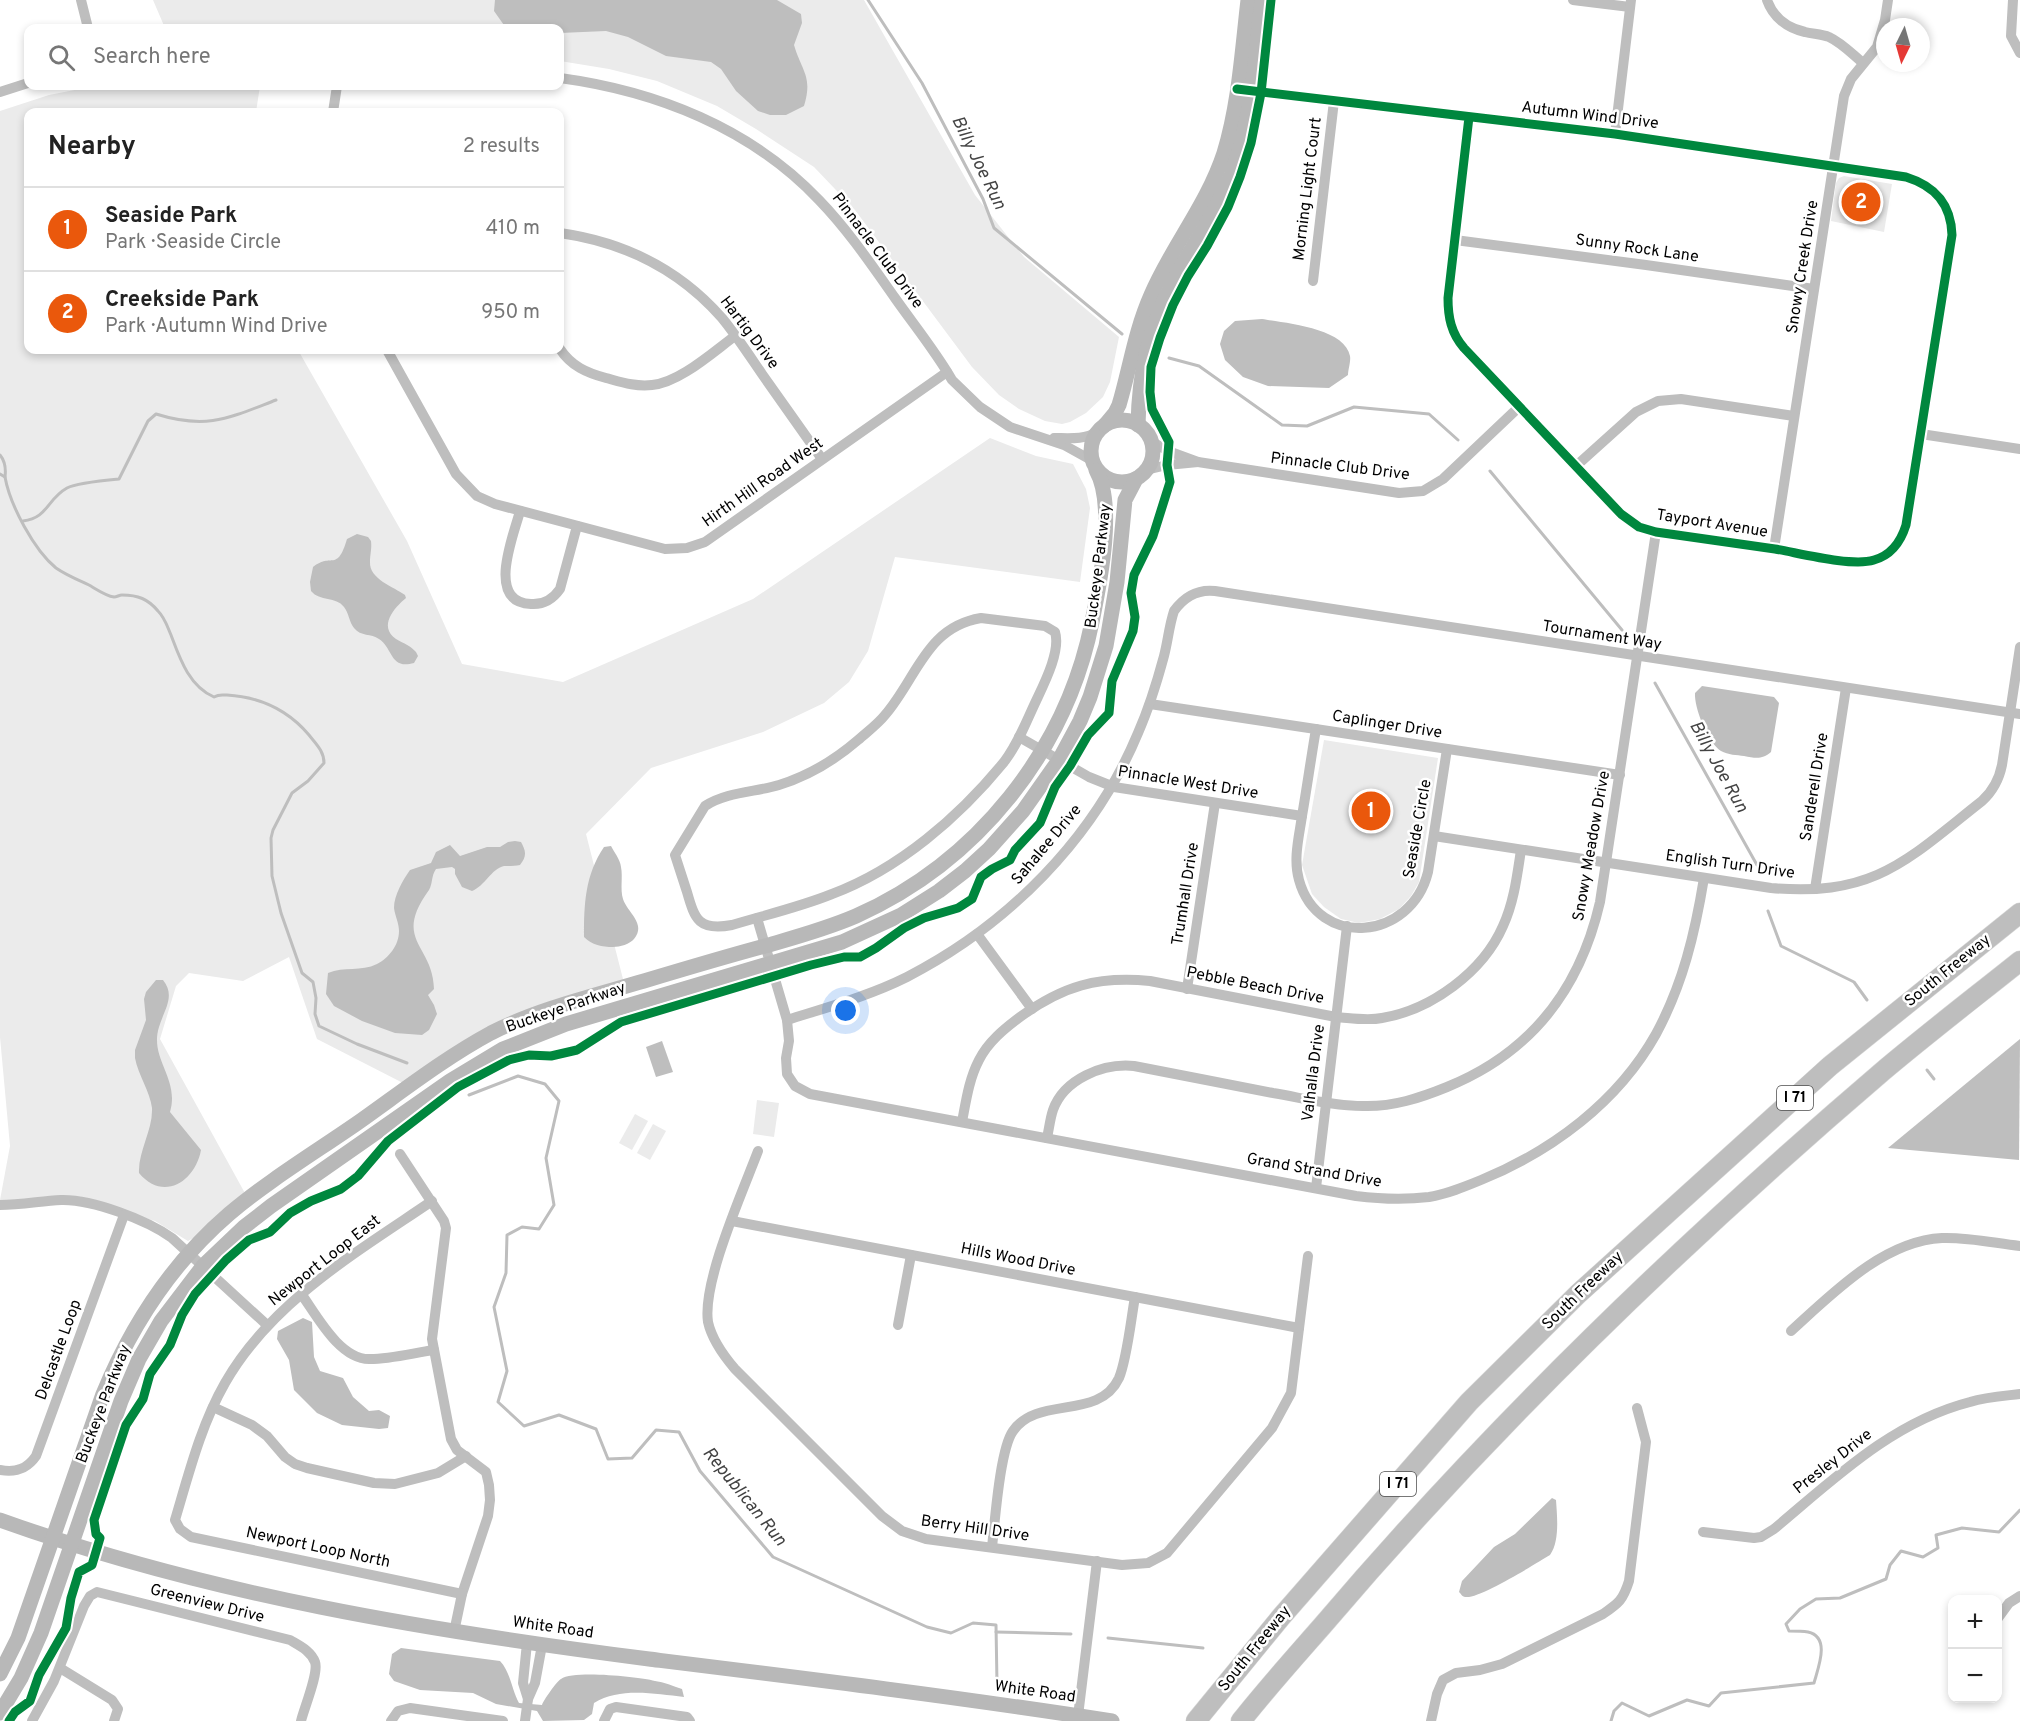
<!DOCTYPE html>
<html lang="en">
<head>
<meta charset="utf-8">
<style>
	:root { --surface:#fff; --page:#f6f6f6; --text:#222; --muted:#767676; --line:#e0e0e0; --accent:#ea580c }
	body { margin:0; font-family:Overpass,sans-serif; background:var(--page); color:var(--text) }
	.controls { position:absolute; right:18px; bottom:18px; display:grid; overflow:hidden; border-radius:12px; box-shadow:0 3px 9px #0003 }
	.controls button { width:54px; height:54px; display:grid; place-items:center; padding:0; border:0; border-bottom:2px solid var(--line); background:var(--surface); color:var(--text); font:30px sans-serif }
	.compass { position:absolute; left:1876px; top:18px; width:54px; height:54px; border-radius:50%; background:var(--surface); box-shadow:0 3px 9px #0003; rotate:185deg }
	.you { position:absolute; left:846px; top:1011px; width:21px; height:21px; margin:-15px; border:4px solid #fff; border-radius:50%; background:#1a73e8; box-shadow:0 0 0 9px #1a73e833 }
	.badge { display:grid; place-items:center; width:39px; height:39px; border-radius:50%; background:var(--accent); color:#fff; font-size:20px; font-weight:700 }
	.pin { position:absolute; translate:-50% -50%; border:3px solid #fff; box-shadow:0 2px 6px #0006 }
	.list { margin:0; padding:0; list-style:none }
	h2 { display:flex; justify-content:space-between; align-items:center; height:78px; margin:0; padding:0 24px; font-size:26px }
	h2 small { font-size:20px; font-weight:400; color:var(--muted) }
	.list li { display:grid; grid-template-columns:39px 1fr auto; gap:18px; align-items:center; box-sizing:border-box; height:84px; padding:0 24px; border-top:2px solid var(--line) }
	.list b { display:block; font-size:22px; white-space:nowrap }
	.list p { margin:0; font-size:20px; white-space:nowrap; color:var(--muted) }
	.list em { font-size:20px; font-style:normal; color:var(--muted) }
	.icon { flex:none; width:33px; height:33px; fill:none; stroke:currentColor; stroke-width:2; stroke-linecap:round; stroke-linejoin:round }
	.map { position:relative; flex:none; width:2020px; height:1721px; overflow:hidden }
	.search { position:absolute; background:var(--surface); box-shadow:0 3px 9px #0003; left:24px; top:24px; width:540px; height:66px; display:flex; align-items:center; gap:15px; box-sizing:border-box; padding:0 21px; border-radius:12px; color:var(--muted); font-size:22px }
	.panel { position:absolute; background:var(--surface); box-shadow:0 3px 9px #0003; left:24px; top:108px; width:540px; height:246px; border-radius:12px }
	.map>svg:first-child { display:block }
</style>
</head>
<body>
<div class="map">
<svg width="2020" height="1721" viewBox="0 0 2020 1721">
	<rect width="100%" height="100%" fill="#fff"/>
	<!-- green -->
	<g fill="#ebebeb">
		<path d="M153,0H864L975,195L1024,257L1119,337L1110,382L1103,397L1086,413L1070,422L1062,424L1045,421L1019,409L999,395L972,367L855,210L814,167L756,129L717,106L657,81L609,69L560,61V28H165Z"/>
		<path d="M95,86H260L256,112H28V350H298L407,541L462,664L563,682L753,599L990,438L1036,456L1073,464L1086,489L1090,508L1080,582L895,557L868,651L849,682L824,703L763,732L651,768L586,834L624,983L546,1004L403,1083L317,1039L289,957L243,981L189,973L176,986L160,1039L246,1195L200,1234L188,1241L155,1221L75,1196L31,1200H0L10,1146L0,1037V111L49,95Z"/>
		<path d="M1844,176L1892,184L1884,232L1831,221L1836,183L1839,178Z"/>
		<path d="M1324,740L1438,758L1419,882L1411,896L1399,909L1380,919L1359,923L1341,919L1324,907L1312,894L1302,865Z"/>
		<path d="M757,1100L779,1103L774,1137L753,1134Z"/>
		<path d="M635,1114L648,1121L632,1150L619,1143Z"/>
		<path d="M653,1124L666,1131L650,1160L637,1153Z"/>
	</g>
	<!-- water -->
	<g fill="#bebebe">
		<path d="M495,0H777L801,14L802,23L794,45C802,72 813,76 804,106L786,115H770L758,111L736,91L721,69L711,62L666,56L628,37L606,31L560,33V28H506L494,11Z"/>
		<path d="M1262,319C1285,323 1345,328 1350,356C1351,361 1348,370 1348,375L1329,388L1268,386L1243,377L1225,360L1220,344L1224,331L1235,321Z"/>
		<path d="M357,534L368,537L371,541C372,549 370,554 370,562C369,579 394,587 405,595L406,598C394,608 378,626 396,639C403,643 411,646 416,652L418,656L414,663C390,670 393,648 379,639C371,633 361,637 354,628C349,622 349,613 344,607C336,596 320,602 311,591L310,582L313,567C332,552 337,573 347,539Z"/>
		<path d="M1702,686L1774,697L1779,703L1771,752C1762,760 1755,758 1744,756C1737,755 1728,755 1721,751C1708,743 1694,708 1695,693Z"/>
		<path d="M515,841L521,842C526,851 527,856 520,865C515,866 509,866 504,866C491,869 485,886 472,891L462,887L455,874V869L452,867L436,869C431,876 433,883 429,890C392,941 433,944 434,989L428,995L434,1005L437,1014L429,1030L422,1035L395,1033L362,1021L334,1006L326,994L328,973C344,966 361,972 377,964C389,958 399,945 399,931C399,923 395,916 394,908C394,895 403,880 410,870L431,863L436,852L450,845L460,856L487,847H500L508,842Z"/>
		<path d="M611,846C614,852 620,859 621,867C623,877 620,889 623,899C627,912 647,924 634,939C630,944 620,947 613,947C602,947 592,945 584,937C584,904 585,875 604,847Z"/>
		<path d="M156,980H163C176,996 164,1010 159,1027C149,1059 180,1078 170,1112L201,1150C195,1182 163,1202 139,1173C138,1151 153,1130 152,1108C150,1091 138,1075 135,1058V1050L146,1020L144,999L146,992Z"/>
		<path d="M2020,1039L2019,1160L1888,1148Z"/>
		<path d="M662,1041L673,1072L656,1077L646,1047Z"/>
		<path d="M303,1318L312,1322L314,1357L320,1371L343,1378L353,1397L369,1411L379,1410L390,1416L388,1428L379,1429L342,1425L317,1413L294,1390L289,1360L277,1339L278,1331Z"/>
		<path d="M1552,1498L1556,1500C1557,1516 1560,1541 1550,1555C1535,1564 1482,1597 1467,1597C1462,1597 1462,1595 1459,1592L1462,1581L1494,1547L1515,1534Z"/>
		<path d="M401,1648L500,1661C510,1671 512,1690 519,1703L542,1705C543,1701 557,1681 561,1679C574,1670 638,1677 655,1681C664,1682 673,1686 682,1689L684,1697C655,1694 620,1687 594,1703L592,1714L584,1720L543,1721L537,1711L496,1704L473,1693L420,1690L394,1681L389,1674L392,1654Z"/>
	</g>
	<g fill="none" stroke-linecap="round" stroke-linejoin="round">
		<!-- stream -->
		<g stroke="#bebebe" stroke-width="3">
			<path d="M868,0L922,83L983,199L994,228L1122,334"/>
			<path d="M1169,358L1199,366L1282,425L1307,426L1354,407L1429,414L1458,440"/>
			<path d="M0,455C5,461 6,469 5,477"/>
			<path d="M1490,471L1622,630"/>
			<path d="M0,474L5,477C10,505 34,550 56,568C66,575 78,580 89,585C96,589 106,596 114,597C117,597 119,595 122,595C138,595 148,599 158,611C165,618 167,626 171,635C180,659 189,686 214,697C219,694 221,695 227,695C260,697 287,709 309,735C316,744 324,751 324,763L308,781L292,793L273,830L271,838L272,876L281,913L302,973L313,982L316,998L315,1014L319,1026L357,1044L407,1063"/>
			<path d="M23,521C48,518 47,499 67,488C76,483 108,480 119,479L148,421L156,414C207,430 229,418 276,400"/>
			<path d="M1655,683L1757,865"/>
			<path d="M1768,911L1781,946L1854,982L1867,1000"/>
			<path d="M1927,1070L1934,1079"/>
			<path d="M469,1095L518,1076L545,1084L559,1101L546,1158L554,1205L539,1229L522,1227L507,1235L506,1273L494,1307L507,1371L498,1402L524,1426L559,1415L596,1429L608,1459L632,1458L656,1430L679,1432L700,1471L773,1557L927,1627L951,1633L973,1623L996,1625L997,1684"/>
			<path d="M996,1632L1071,1634"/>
			<path d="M1108,1638L1203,1648"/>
			<path d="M1611,1721L1614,1711L1622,1703L1649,1716L1687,1700L1709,1706L1721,1693L1814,1683C1818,1668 1831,1637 1808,1632C1802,1631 1795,1631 1789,1631L1786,1624L1800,1609L1816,1599L1840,1598L1886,1579L1890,1565L1901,1551L1923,1557L1938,1548L1936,1535L1962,1528L1999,1532L2020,1510"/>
		</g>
		<!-- highway casing -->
		<g stroke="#dbdbdb" stroke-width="21">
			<g id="highway">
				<path d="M1196,1721L1281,1617L1469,1402L1578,1294L1830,1066L2020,913"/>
				<path d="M1241,1721C1267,1688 1295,1657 1323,1625C1494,1424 1683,1242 1883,1071C1928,1033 1975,997 2020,961"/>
			</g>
		</g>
		<!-- street -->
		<g stroke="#bebebe" stroke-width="10">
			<path d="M81,0L88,28"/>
			<path d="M1573,0L1630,7"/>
			<path d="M1767,0C1773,17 1787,28 1805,32C1813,34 1822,34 1829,37C1842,43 1852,54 1863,63"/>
			<path d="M2013,0L2011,36L2020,53"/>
			<path d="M560,78C656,91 751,128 819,200C848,230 871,264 895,298C914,325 936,352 952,380L980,407L1010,427L1064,445L1091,460"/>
			<path d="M1244,90L1615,134L1906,177C1935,186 1951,204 1952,235L1906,525C1901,541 1892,555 1874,560C1852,567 1799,553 1775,549C1735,543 1696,538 1656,532L1639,527L1621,514L1464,348C1451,333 1448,317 1448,298L1469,117"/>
			<path d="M0,92L28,83"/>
			<path d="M333,112L337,86"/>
			<path d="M1615,134L1631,0"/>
			<path d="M560,233C623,242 679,269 722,318C736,335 749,355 762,374C782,402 802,431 822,459"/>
			<path d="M1455,240L1646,265L1814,289"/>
			<path d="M1313,281L1334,101"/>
			<path d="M560,349C571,366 587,373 606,378C621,382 636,387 652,385C679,383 713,352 735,336"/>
			<path d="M387,350L456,474L477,496L495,504L665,549L687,548L705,542L947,372"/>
			<path d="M1921,434L2020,449"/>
			<path d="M1054,438C1068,438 1084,440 1097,432"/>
			<path d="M1151,441L1168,451L1198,462L1399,493L1423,491L1443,479L1519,407"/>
			<path d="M1576,466L1636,412L1658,401L1681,399L1794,416"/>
			<path d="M1146,470L1167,465L1198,462"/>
			<path d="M520,511C514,535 485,602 531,604C544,605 553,599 560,589L577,526"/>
			<path d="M1774,549L1844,96L1851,79L1877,47L1885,20L1888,0"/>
			<path d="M981,618L1045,626L1055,632C1061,651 1044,684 1036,701C1026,722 1018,744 1004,762C959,817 899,869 832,894C800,907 765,915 732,925C699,931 695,920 687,892C683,880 679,867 675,855L705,806C726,792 756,792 779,785C808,776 836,759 858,740C867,732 878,724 885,715C917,678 926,627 981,618Z"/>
			<path d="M1150,704L1620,775"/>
			<path d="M1316,729C1311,758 1307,787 1302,816C1299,837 1293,859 1299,880C1318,949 1411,941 1428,872L1447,749"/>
			<path d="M1019,737L1089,777L1114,787L1302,816"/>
			<path d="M1434,836L1771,888C1875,897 1907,860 1982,801C1993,791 1999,780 2002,765L2020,647"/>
			<path d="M1815,889L1846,688"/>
			<path d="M757,918L787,1020L789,1041L786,1058L787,1074L795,1086L810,1094L1356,1196C1380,1199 1404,1200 1429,1197C1447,1194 1464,1187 1481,1180C1552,1151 1618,1102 1656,1034C1683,984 1695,933 1704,878"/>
			<path d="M977,934L1032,1009"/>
			<path d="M1187,989L1215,803"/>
			<path d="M787,1020C828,1007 869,996 907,977C1008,925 1094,839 1138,733C1149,708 1157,682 1164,656C1168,641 1169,626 1174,611C1184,597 1197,589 1215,591L2020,714"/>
			<path d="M962,1122C966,1101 969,1079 979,1060C988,1042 1004,1029 1020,1017C1063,986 1097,976 1150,981L1336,1017C1351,1018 1367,1021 1382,1018C1431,1010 1483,972 1503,926C1514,902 1517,876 1521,850"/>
			<path d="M1047,1138C1049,1129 1050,1119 1053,1110C1064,1079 1103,1063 1134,1066C1180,1075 1227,1084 1273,1093C1303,1098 1333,1106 1363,1106C1393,1107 1420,1098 1447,1087C1531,1053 1580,989 1600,902L1656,532"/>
			<path d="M758,1151C743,1191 702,1282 708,1322C712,1340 723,1355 735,1369L882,1516L902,1531L926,1539L1122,1565L1148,1563L1167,1553L1272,1428L1291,1393L1308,1256"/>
			<path d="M400,1154L444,1221L446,1228L432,1339L451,1439L457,1450L486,1472L489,1485L490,1500L488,1516L462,1594L454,1632"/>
			<path d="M1316,1188L1347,926"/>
			<path d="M432,1201C357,1252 271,1302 225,1383C201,1425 189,1473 175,1520L180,1529L191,1537L462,1594"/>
			<path d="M0,1205C21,1205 41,1201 61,1200C92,1199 147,1220 172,1238L267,1325"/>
			<path d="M732,1221L1299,1328"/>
			<path d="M302,1295C317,1316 340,1360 370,1359C391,1359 413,1353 434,1350"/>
			<path d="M898,1325L911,1255"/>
			<path d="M1791,1331C1832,1294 1883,1241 1942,1238C1968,1237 1994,1243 2020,1246"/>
			<path d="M213,1407L252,1425L267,1436L285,1457L295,1464L307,1468L374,1483L395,1484L438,1473L466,1456"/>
			<path d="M0,1470C16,1473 27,1469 36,1456L124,1215"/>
			<path d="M1703,1532L1754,1538L1761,1537L1774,1529C1834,1479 1892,1422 1970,1402C1986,1397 2003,1396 2020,1394"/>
			<path d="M992,1547C995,1521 1000,1449 1013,1431C1038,1395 1099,1421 1119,1378C1127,1359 1131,1319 1135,1297"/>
			<path d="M1998,1618L2009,1603L2020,1596"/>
			<path d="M527,1643L523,1683L528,1699"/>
			<path d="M60,1668L112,1700L118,1709L114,1721"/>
			<path d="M1078,1716L1097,1561"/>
			<path d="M32,1721L54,1681L84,1606L90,1596L97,1592L290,1640C300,1646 311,1651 315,1662C319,1673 304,1708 301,1721"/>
			<path d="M391,1721L398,1711L410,1708L503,1721"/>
			<path d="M525,1721L528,1699L535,1683L542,1645"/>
			<path d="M604,1721L610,1709L616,1707L687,1717L690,1721"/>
			<path d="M1431,1721L1437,1694L1443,1680L1456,1673L1480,1670L1502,1664L1603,1614C1619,1603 1623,1600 1629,1581L1646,1442L1637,1408"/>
		</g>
		<!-- secondary -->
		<g stroke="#b8b8b8" stroke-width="15">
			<circle cx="1122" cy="451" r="31"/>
			<path d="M1105,425L1115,413L1119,405C1130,368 1135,331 1151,295C1172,246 1207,205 1224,153C1239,104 1242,51 1248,0"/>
			<path d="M1138,425C1139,373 1148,331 1172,284C1191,247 1215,214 1231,175C1252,120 1255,59 1262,0"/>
			<path d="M0,1520C209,1595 430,1631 649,1659C803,1678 958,1697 1112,1721"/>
			<path d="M0,1674L18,1638L103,1394C132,1324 172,1263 229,1214C268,1181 314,1153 356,1124C400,1093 443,1059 491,1033C538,1009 593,996 644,981C684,969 724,957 765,946C796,937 826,929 856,916C977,862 1066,751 1092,622C1100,582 1116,505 1096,470"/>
			<path d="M0,1713L21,1678L41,1633L121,1401L139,1359L161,1321L203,1266L244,1227L271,1206L450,1081L503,1049L566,1024L842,942L901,915L939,891L965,871L989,849L1023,811L1059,760L1080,721L1090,697L1106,646L1117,582L1125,500L1136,479"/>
		</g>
		<!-- highway -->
		<use href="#highway" stroke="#bebebe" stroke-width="20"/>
		<!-- cycleway casing -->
		<g stroke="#fff" stroke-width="13">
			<g id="cycleway">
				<path d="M1237,89L1615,134L1906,177C1935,186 1951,204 1952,235L1906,525C1901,541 1892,555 1874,560C1852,567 1799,553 1775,549C1735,543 1696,538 1656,532L1639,527L1621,514L1464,348C1451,333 1448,317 1448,298L1469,117"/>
				<path d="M9,1721L15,1712L30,1701L39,1675L66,1628L71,1598L79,1572L92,1565L100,1538L96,1534L94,1520L126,1425L143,1399L150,1374L170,1345L182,1315L195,1294L226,1260L249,1240L270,1232L290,1213L311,1201L341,1189L358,1176L388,1141L458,1087L509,1060L529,1055L551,1056L577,1050L621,1022L811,965L844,957H860L876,948L904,928L924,918L958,908L972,899L981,877L992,869L1010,860L1015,850L1040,823L1055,787L1070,766L1088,735L1109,713L1112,681L1133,631L1135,617L1131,593L1134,575L1153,536L1170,482L1167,465L1169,442L1152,409L1150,392L1151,367L1160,338L1173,305L1188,276L1207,246L1228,207L1240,177L1251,143L1261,93L1271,0"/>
			</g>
		</g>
		<!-- cycleway -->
		<use href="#cycleway" stroke="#00873e" stroke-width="9"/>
	</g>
	<g text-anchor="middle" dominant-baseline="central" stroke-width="5" stroke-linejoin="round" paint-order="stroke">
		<!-- shield labels -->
		<g fill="#fff" stroke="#4c4c4c" stroke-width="1.5">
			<rect x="1777" y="1086" width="36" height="24" rx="4.5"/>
			<rect x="1380" y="1472" width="36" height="24" rx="4.5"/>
		</g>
		<g font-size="15" font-weight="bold" fill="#000">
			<text x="1795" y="1098">I 71</text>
			<text x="1398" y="1484">I 71</text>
		</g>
		<!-- street labels -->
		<g font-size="16" fill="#000" stroke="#fff">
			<text transform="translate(1590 116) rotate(7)">Autumn Wind Drive</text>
			<text transform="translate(1308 189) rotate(-83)">Morning Light Court</text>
			<text transform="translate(1637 249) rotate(8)">Sunny Rock Lane</text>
			<text transform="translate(877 251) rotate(53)">Pinnacle Club Drive</text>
			<text transform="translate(1803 267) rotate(-81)">Snowy Creek Drive</text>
			<text transform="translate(749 333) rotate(53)">Hartig Drive</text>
			<text transform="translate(1340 467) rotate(7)">Pinnacle Club Drive</text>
			<text transform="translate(763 483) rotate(-35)">Hirth Hill Road West</text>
			<text transform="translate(1712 524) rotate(9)">Tayport Avenue</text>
			<text transform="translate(1099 566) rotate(-83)">Buckeye Parkway</text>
			<text transform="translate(1602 636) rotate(9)">Tournament Way</text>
			<text transform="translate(1387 725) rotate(9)">Caplinger Drive</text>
			<text transform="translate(1188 783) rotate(9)">Pinnacle West Drive</text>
			<text transform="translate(1815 787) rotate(-81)">Sanderell Drive</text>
			<text transform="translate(1418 829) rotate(-80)">Seaside Circle</text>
			<text transform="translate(1047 845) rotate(-50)">Sahalee Drive</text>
			<text transform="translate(1592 846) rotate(-80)">Snowy Meadow Drive</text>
			<text transform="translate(1730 865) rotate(8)">English Turn Drive</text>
			<text transform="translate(1186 894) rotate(-81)">Trumhall Drive</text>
			<text transform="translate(1948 971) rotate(-39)">South Freeway</text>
			<text transform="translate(1255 986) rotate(11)">Pebble Beach Drive</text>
			<text transform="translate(566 1008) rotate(-19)">Buckeye Parkway</text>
			<text transform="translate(1314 1073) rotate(-83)">Valhalla Drive</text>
			<text transform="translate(1314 1171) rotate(10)">Grand Strand Drive</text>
			<text transform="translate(1018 1260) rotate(11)">Hills Wood Drive</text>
			<text transform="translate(325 1261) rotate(-38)">Newport Loop East</text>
			<text transform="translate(1583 1291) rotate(-44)">South Freeway</text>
			<text transform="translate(59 1350) rotate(-70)">Delcastle Loop</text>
			<text transform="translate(104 1404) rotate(-69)">Buckeye Parkway</text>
			<text transform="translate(1833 1462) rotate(-38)">Presley Drive</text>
			<text transform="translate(975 1529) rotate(8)">Berry Hill Drive</text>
			<text transform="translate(318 1548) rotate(12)">Newport Loop North</text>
			<text transform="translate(207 1604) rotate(14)">Greenview Drive</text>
			<text transform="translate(553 1628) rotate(8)">White Road</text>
			<text transform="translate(1255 1649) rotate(-51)">South Freeway</text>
			<text transform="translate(1035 1692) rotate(8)">White Road</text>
		</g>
		<!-- water labels -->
		<g font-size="18" font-style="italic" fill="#434343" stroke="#fff">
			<text transform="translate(978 163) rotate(64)">Billy Joe Run</text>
			<text transform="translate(1718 767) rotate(61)">Billy Joe Run</text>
			<text transform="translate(744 1497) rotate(51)">Republican Run</text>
		</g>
	</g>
</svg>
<div class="controls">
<button>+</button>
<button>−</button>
</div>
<svg class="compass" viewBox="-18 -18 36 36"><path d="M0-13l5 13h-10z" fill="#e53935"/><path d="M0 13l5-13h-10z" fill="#767676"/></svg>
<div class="you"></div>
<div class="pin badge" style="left:1371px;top:811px">1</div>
<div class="pin badge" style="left:1861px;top:202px">2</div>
<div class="search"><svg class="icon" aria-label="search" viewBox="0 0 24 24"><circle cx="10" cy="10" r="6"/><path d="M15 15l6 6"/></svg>Search here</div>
<section class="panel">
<h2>Nearby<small>2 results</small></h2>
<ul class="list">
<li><span class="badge">1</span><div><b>Seaside Park</b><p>Park · Seaside Circle</p></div><em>410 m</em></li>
<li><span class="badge">2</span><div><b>Creekside Park</b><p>Park · Autumn Wind Drive</p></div><em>950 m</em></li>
</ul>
</section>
</div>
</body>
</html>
